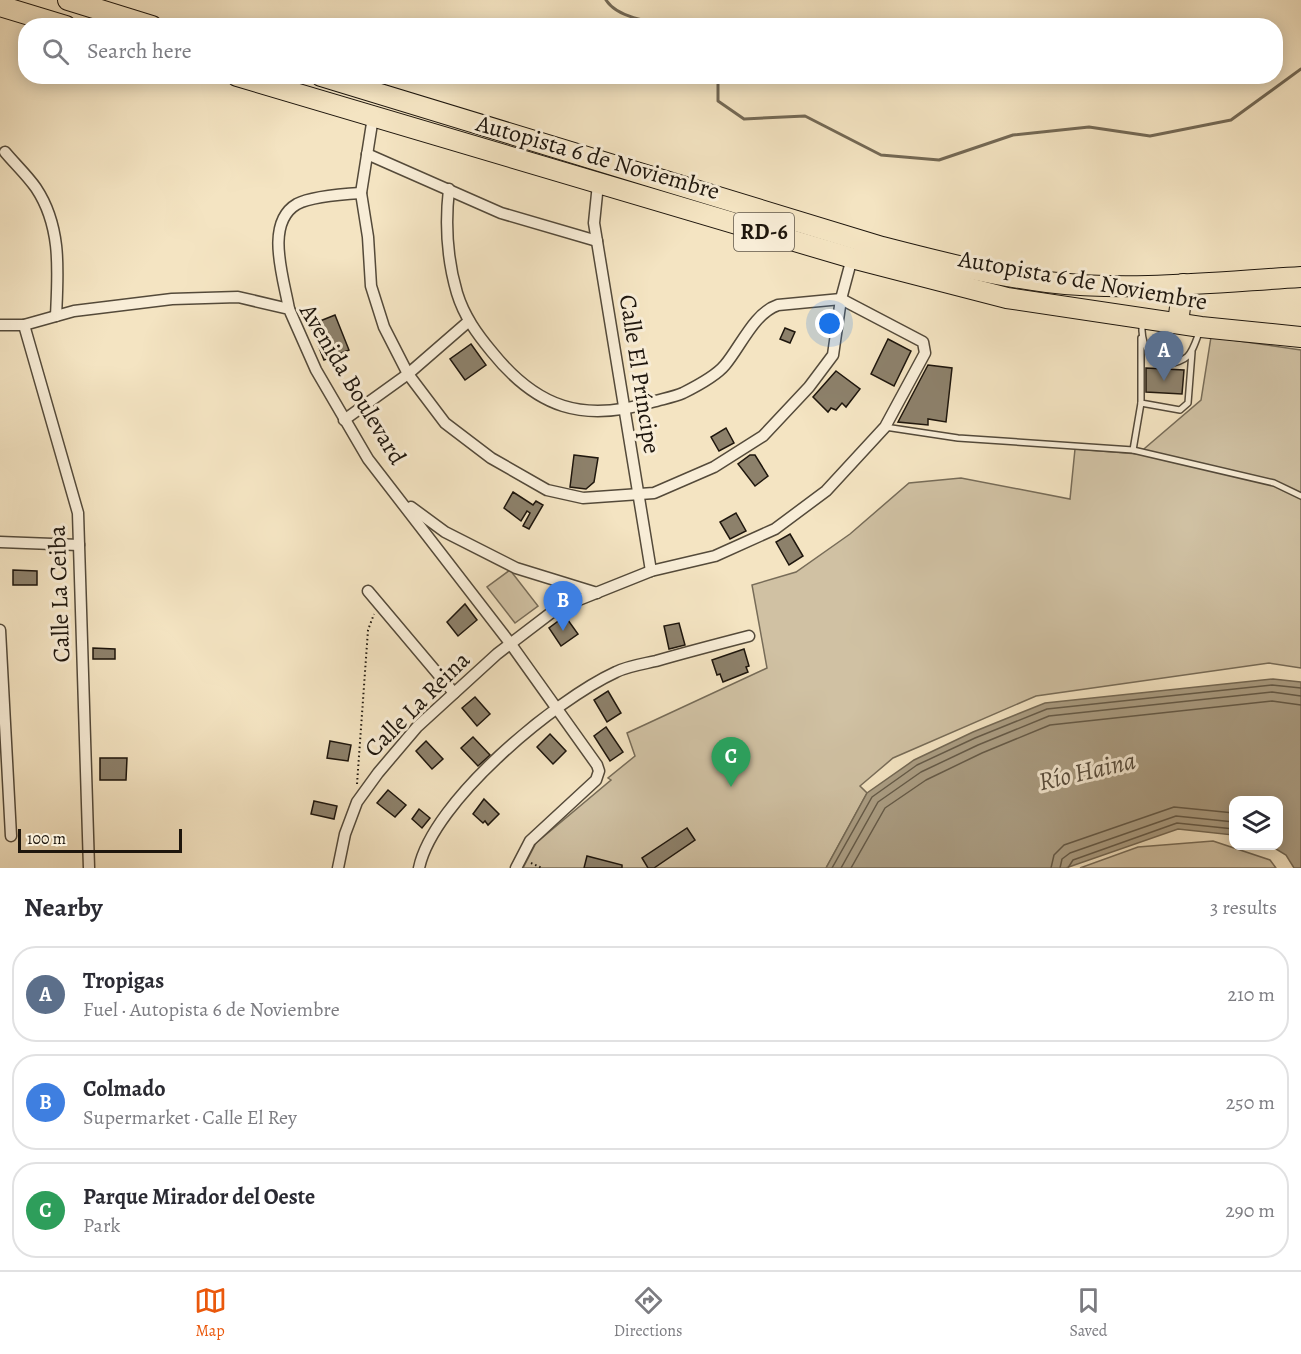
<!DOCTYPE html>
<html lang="en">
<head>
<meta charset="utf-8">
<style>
	:root { --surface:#fff; --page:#f2f2f3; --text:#2b2b33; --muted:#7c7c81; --line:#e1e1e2; --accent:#ea580c }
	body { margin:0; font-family:Alegreya,serif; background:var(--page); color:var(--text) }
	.controls { position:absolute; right:18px; bottom:18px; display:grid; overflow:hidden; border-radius:12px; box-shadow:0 3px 15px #0003 }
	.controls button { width:54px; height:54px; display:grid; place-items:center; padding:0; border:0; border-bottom:2px solid var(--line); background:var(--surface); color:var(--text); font:30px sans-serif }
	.scale { position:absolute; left:18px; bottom:15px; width:164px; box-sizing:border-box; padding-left:6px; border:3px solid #1e160d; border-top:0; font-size:16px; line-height:21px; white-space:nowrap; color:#1e160d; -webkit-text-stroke:4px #f8edd7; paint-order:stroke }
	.you { position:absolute; left:830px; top:324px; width:21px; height:21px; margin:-15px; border:4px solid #fff; border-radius:50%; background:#1a73e8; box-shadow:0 0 0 9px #1a73e833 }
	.badge { display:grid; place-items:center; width:39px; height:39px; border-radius:50%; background:var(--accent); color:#fff; font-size:20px; font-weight:700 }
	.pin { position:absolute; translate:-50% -50px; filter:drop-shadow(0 2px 3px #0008) }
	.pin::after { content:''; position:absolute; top:32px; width:21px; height:18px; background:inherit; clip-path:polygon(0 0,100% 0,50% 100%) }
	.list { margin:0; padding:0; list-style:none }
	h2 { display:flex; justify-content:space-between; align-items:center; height:78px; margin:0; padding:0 24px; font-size:26px }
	h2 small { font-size:20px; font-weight:400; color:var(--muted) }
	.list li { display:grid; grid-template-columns:39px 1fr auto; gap:18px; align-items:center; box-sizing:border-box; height:96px; margin:0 12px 12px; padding:0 12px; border:2px solid var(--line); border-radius:24px }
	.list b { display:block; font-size:22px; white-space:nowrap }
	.list p { margin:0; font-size:20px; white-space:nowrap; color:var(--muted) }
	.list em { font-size:20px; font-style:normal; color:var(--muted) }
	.icon { flex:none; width:33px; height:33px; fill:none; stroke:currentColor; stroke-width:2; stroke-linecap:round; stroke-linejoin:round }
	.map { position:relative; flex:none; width:1301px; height:868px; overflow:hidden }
	.search { position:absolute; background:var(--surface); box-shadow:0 3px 15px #0003; left:18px; right:18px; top:18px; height:66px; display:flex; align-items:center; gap:15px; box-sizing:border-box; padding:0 21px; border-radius:24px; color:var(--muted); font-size:22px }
	.sheet { height:402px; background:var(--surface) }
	nav { display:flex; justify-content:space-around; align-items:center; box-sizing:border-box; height:84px; border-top:2px solid var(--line); background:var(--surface); font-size:16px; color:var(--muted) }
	nav a { display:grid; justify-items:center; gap:3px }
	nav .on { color:var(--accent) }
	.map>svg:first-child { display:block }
</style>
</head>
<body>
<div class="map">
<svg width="1301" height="868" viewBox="0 0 1301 868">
	<rect width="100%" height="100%" fill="#f4e4c2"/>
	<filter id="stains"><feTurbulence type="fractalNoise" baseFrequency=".00333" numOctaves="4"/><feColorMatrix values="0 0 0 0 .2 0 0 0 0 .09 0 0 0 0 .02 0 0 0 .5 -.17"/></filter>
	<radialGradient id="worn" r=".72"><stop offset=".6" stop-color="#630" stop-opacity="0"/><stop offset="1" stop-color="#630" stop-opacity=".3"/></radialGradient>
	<!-- green -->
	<g fill="#d0c1a3" stroke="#776c58" stroke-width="1.5">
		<path d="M1211,337L1301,350V668L1269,663L1036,696L893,758L860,786L867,793L826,868H523L536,843L611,780L608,778L635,756L627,733L767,668L752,585L796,572L850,534L909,483L961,478L1070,499L1075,449L1138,454L1201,400Z"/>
		<path d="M510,570L538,606L515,623L487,587Z"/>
		<path d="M1213,841L1270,860L1276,868H1080L1138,847Z"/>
	</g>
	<!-- water -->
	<path fill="#ab9e84" stroke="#736854" stroke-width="1.5" d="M1273,679L1301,682V868H1294L1286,855L1271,846H1278V800H1234L1233,835L1178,829L1066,868H826L867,793L914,760L973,732L1045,703Z"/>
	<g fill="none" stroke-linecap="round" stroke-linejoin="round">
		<!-- shore -->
		<g stroke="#645a48" stroke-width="1.5">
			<path d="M832,868L872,797L917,765L975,738L1047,709L1272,685L1301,688"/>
			<path d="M841,868L878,802L921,772L978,745L1049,716L1272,692L1301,696"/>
			<path d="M851,868L885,808L926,780L982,753L1050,725L1272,701L1301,705"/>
			<path d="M1051,868L1054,855L1064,845L1174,807L1234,813"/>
			<path d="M1060,868L1062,859L1070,853L1176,816L1234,822"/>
			<path d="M1068,868L1073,860L1177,823L1234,829"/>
		</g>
		<!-- stream -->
		<g stroke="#736854" stroke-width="3">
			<path d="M606,0C620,22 662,22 686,26"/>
			<path d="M718,76V101L744,119L805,116L881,155L939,160L1013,135L1089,127L1150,136L1231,120L1301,69"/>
		</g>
	</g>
	<!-- building -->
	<g fill="#8d816b" stroke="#1e160d" stroke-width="1.5">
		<path d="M335,315L349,350L324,360L310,325Z"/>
		<path d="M785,328L795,332L790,343L780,339Z"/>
		<path d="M888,339L911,351L894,386L871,374Z"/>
		<path d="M471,344L486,365L465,380L450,359Z"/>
		<path d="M928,365L952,368L946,422L928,419V425L898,422Z"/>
		<path d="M1146,368L1184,370L1182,394L1146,392Z"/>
		<path d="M836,371L860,389L846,407L842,403L836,410L831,408L828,412L813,397Z"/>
		<path d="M726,428L734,443L719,451L711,437Z"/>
		<path d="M574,455L598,458L594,482L586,489L570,487Z"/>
		<path d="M750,455H755L768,476L755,486L738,464Z"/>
		<path d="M513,492L533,505L536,501L543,505L529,529L523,526L530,513L527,511L521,521L504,508Z"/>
		<path d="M736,513L746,531L730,539L720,522Z"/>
		<path d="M790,534L803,556L789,565L776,542Z"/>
		<path d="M13,570L37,571V585H13Z"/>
		<path d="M465,604L477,620L458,636L447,622Z"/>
		<path d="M565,616L578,634L561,646L549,628Z"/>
		<path d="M679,623L685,645L669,649L664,626Z"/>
		<path d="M93,648L115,649V659H93Z"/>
		<path d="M744,649L749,666L746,667L748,672L723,682L720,674L717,675L712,660Z"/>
		<path d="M608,691L621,713L607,722L594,700Z"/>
		<path d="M475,697L490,714L477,726L462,708Z"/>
		<path d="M606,727L623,752L610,761L594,736Z"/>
		<path d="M550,734L566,751L553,764L537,747Z"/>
		<path d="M473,737L490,755L478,766L461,748Z"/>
		<path d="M330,741L351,745L348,761L327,758Z"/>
		<path d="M426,741L443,759L432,769L416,751Z"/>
		<path d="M100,758H127L126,780H100Z"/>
		<path d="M388,790L406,805L395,817L377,803Z"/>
		<path d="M484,799L499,814L488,825L485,821L483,823L473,814Z"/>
		<path d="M314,801L337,806L334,819L311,814Z"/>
		<path d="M419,809L430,818L422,828L412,819Z"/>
		<path d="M687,828L695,840L654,868H648L642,858Z"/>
		<path d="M587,856L622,865V868H584Z"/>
	</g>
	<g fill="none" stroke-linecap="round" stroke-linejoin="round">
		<!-- service casing -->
		<g stroke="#544a3a" stroke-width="8">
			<g id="service">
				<path d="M1142,323C1141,344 1147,354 1164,365C1191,361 1191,354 1200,330"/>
				<path d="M1141,338V403L1180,410L1188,403L1192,352"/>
				<path d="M885,427L958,438L1133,450L1274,483L1301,496"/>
				<path d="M1133,450L1141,403"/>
			</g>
		</g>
		<!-- minor casing -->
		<g stroke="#544a3a" stroke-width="13">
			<g id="minor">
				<path d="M373,117L361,193L368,237L371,286L384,327L408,374L445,423L491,458L547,490L583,498L654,493L714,467L763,436L809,387L833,355L841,299L852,258"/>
				<path d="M5,152C15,164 27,175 36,188C62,227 58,272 56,316"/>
				<path d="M367,154L501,213L597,241"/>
				<path d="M598,184L594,223L651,571"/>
				<path d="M289,309C284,279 264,223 297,204C312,196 344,194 361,193"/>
				<path d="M0,325H24L74,311L172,299L238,297L289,309L316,370L368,459L510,643L597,765L599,771L596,780L530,841L516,868"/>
				<path d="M24,325L78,513L89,868"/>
				<path d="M344,420L408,374L469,321"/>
				<path d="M411,507L445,532L516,568L597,593"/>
				<path d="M0,542L79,545"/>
				<path d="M368,591L454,693"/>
				<path d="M0,630L11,836"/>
				<path d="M338,868L345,834L357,802L378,773L417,727L497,654L556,609L651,571L715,556L775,529L826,491L885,427L925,353L923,342L841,299L778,305C754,313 741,346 725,365C716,376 695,387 683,393C674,397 662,399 652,402C583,423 537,408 492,352C477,334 464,316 457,293C447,259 445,224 449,189"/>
				<path d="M419,868C433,801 555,700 616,672C628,666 643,664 656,661C687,652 718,644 749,636"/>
			</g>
		</g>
		<!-- motorway casing -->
		<g stroke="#1e160d" stroke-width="22">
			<g id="motorway">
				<path d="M68,0L152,26"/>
				<path d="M0,6L66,26"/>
				<path d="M237,76L852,258L1007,298L1201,327L1301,337"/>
				<path d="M321,76L882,247C936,261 991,275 1047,282C1130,292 1217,282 1301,277"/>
				<path d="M1178,323L1183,284"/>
			</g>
		</g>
		<!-- path -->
		<g stroke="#1e160d" stroke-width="2" stroke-dasharray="1.5 3" stroke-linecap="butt">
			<path d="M357,784L368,630L374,614"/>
			<path d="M531,863L542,868"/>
		</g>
		<!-- service -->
		<use href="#service" stroke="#f8edd7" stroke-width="5"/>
		<!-- minor -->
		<use href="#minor" stroke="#f8edd7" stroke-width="10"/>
		<!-- motorway -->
		<use href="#motorway" stroke="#f4e4c2" stroke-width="20"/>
	</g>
	<g text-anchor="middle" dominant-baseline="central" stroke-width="6" stroke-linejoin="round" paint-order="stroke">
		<!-- shield labels -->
		<rect fill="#f8edd7" stroke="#5f564a" stroke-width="1.5" x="734" y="213" width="60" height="38" rx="4.5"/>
		<g font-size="22" font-weight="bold" fill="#1e160d">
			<text x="764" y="232">RD-6</text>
		</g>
		<!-- street labels -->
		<g font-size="24" fill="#1e160d" stroke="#f8edd7">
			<text transform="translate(598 157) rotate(16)">Autopista 6 de Noviembre</text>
			<text transform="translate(1083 280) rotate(10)">Autopista 6 de Noviembre</text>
			<text transform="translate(640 374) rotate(81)">Calle El Príncipe</text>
			<text transform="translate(353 384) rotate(59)">Avenida Boulevard</text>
			<text transform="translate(59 594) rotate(-92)">Calle La Ceiba</text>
			<text transform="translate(417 704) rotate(-45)">Calle La Reina</text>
		</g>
		<!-- water labels -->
		<g font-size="26" font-style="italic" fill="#564c3d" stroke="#f8edd7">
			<text transform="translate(1087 771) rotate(-13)">Río Haina</text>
		</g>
	</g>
	<rect width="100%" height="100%" filter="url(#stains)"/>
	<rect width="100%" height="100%" fill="url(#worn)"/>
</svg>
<div class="controls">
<button><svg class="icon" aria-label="layers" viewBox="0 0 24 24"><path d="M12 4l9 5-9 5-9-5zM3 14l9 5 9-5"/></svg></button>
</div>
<div class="scale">100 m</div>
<div class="you"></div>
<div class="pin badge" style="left:1164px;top:381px;background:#5c6f8a">A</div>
<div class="pin badge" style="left:563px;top:631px;background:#3f7fe0">B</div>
<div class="pin badge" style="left:731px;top:787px;background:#2e9e5b">C</div>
<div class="search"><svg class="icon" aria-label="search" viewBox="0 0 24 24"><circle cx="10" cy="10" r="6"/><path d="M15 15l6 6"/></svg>Search here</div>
</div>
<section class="sheet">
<h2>Nearby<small>3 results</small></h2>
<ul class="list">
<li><span class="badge" style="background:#5c6f8a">A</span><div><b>Tropigas</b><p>Fuel · Autopista 6 de Noviembre</p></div><em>210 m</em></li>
<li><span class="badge" style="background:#3f7fe0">B</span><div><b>Colmado</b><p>Supermarket · Calle El Rey</p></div><em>250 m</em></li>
<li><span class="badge" style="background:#2e9e5b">C</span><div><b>Parque Mirador del Oeste</b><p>Park</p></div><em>290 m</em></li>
</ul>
</section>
<nav>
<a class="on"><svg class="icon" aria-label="map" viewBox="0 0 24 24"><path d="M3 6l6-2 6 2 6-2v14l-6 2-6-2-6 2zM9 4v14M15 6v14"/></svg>Map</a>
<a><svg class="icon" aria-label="directions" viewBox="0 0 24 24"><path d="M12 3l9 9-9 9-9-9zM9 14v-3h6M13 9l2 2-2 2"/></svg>Directions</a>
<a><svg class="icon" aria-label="saved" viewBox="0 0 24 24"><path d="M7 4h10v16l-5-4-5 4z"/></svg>Saved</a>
</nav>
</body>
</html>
